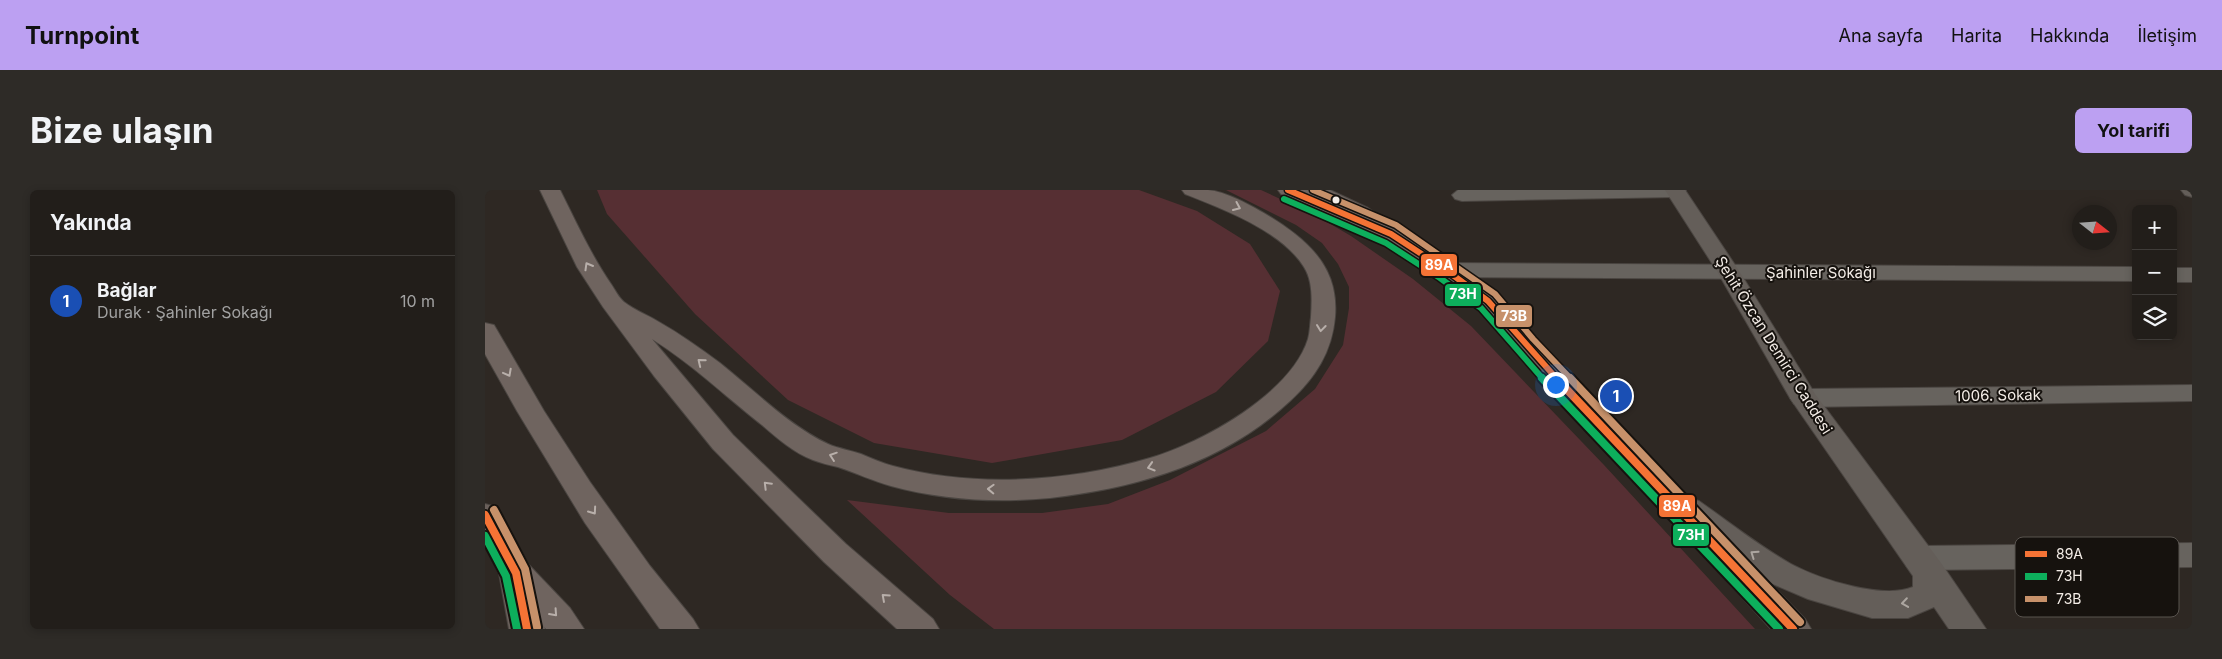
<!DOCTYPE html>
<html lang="tr">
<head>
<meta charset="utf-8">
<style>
	:root { --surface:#221e1a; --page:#2e2b27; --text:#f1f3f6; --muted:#a2a2a2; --line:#3f3c39; --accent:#bca0f2 }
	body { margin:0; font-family:Inter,sans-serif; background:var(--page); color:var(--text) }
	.controls { position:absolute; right:15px; top:15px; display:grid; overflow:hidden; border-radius:8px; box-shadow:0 2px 8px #0003 }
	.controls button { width:45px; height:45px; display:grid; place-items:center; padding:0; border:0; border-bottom:1px solid var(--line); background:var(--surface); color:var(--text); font:25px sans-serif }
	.compass { position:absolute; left:1587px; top:15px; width:45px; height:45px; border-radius:50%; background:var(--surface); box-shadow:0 2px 8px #0003; rotate:107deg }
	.you { position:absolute; left:1070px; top:194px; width:18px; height:18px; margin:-12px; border:4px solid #fff; border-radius:50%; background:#1a73e8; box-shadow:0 0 0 8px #1a73e833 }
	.badge { display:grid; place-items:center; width:32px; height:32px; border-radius:50%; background:var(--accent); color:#fff; font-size:16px; font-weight:700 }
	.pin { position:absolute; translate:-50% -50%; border:2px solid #fff; box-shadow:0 1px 5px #0006 }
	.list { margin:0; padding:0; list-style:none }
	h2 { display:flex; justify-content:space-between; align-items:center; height:65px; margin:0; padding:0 20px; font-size:21px }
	h2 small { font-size:16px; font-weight:400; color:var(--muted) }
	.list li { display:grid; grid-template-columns:32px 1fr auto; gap:15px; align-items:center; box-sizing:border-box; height:90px; padding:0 20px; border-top:1px solid var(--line) }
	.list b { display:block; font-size:19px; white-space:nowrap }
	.list p { margin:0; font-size:16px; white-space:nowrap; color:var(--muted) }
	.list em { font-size:16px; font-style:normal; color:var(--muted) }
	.icon { flex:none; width:28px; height:28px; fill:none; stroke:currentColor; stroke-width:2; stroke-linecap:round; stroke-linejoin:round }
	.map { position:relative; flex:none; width:1707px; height:439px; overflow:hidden; border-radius:8px }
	header { display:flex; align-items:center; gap:30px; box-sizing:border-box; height:70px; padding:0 25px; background:var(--accent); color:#111 }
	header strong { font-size:24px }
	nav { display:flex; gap:28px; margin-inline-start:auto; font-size:18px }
	.intro { display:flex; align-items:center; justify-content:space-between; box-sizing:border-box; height:120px; padding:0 30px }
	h1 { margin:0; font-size:35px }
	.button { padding:12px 22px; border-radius:8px; background:var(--accent); color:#111; font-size:18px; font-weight:700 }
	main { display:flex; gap:30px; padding:0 30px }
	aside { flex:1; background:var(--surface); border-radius:8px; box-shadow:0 2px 8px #0003 }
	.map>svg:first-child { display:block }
</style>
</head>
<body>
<header>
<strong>Turnpoint</strong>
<nav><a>Ana sayfa</a><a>Harita</a><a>Hakkında</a><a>İletişim</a></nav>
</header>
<div class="intro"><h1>Bize ulaşın</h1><a class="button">Yol tarifi</a></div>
<main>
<aside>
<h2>Yakında<small></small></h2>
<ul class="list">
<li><span class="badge" style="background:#1a4fb4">1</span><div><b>Bağlar</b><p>Durak · Şahinler Sokağı</p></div><em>10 m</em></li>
</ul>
</aside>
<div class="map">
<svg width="1707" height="439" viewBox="0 0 1707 439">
	<rect width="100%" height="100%" fill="#2e2823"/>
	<!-- green -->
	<g fill="#562f33">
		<path d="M112,0H654L712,21L765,54L795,101L783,151L731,202L637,250L507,273L389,253L303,210L210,124L122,24Z"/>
		<path d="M741,0H776L830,25L866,46L928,89L986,136L1119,275L1270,439H509L465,405L362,310L464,323H557L623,314L685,290L781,241L830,199L858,155L864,118V97L853,74L837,53L811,35Z"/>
	</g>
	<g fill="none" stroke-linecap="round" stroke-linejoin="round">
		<!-- street casing -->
		<g stroke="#4a4541" stroke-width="2">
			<g id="street">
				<path d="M973,0H1200L1201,1L1198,5L1191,7L977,11L970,9L967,5Z"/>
				<path d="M961,73L1651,77V91L961,87L953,85L950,80L953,75Z"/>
				<rect x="1688" y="78" width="19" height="14"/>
				<path d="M1707,195V211L1319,217L1309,214L1305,208L1309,202L1319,199Z"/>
				<path d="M1707,353V377L1434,380L1422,377L1418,368L1422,359L1434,356Z"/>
			</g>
		</g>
		<!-- secondary casing -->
		<g stroke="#4a4541" stroke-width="2">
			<g id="secondary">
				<path d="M1180,0H1200L1254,81L1330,204L1456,373L1501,439H1464L1449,417L1423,428H1387L1323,409L1283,392L1192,327L1188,319L1192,311L1203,308L1214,311C1244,332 1274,356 1306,374C1334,389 1398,410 1428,397V386L1305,208L1232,81Z"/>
				<path d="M1696,0H1707V7L1700,5Z"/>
			</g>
		</g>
		<!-- primary casing -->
		<g stroke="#4a4541" stroke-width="2">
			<g id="primary">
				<path d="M819,0H845L883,18L1011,106L1050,151L1320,429L1326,439H1286L1032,161L995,116L953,85L869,26L822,4Z"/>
				<path d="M0,314L11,317L48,383L60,439H24L14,383L0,355Z"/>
			</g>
		</g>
		<!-- highway casing -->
		<g stroke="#4a4541" stroke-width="2">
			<g id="highway">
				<path d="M55,0H75C91,32 106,65 126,94C130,100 134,108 139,112C149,120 163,125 174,132C195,144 215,158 235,173C269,200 303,235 343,254C354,259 365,260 376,264C386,268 397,273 408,276C489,298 584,292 665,268C716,253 806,204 823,149C825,142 825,134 826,127C827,110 828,91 819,77C797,41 738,19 700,4L697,0C706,0 714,0 723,0C747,2 791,29 810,44C838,66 853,91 850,127C847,162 830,188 805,211C739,273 653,298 565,308C513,313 457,310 406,296C388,291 371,283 353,277C344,275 336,273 328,270C309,263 292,248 277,235C240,206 207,174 167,149L248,245L361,354L448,429L454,439H412L339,372L228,259L169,186L118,117L92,77Z"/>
				<path d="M793,0H820L914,39L917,44L914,49L906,50L898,49L796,4Z"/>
				<path d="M0,133L9,135L59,221L105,292L165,376L208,429L214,439H175L100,333L32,221L0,164Z"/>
				<path d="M31,370L43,374L85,418L99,439H61L19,392L14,383L19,374Z"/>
			</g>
		</g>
		<!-- street -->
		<use href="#street" fill="#67635e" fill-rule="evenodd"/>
		<!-- secondary -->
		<use href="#secondary" fill="#645e59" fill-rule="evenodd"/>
		<!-- primary -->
		<use href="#primary" fill="#6a605b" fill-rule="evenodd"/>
		<!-- highway -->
		<use href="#highway" fill="#6f645f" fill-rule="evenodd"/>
		<!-- bus-1-far1 casing -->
		<g stroke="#16120e" stroke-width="9">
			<path id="bus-1-far1" d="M803,0L906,44L961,80L1003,111L1072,189"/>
		</g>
		<!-- bus-1 casing -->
		<g stroke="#16120e" stroke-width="12">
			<g id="bus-1">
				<path d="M1071,188L1308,439"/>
				<path d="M0,325L31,383L42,439"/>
			</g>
		</g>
		<!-- bus-2-far1 casing -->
		<g stroke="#16120e" stroke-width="9">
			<path id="bus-2-far1" d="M799,9L901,53L955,88L996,118L1058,189"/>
		</g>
		<!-- bus-2 casing -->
		<g stroke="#16120e" stroke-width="12">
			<g id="bus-2">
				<path d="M1057,188L1294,439"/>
				<path d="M0,346L21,386L32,439"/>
			</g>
		</g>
		<!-- bus-3-far1 casing -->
		<g stroke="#16120e" stroke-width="9">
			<path id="bus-3-far1" d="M828,0L911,35L1010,104L1048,149L1086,189"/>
		</g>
		<!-- bus-3 casing -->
		<g stroke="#16120e" stroke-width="12">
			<g id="bus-3">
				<path d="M1085,188L1315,432"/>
				<path d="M9,320L40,379L52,437"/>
			</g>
		</g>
		<!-- bus-1-far1 -->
		<use href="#bus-1-far1" stroke="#f57335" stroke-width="6"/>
		<!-- bus-1 -->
		<use href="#bus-1" stroke="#f57335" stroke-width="8"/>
		<!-- bus-2-far1 -->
		<use href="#bus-2-far1" stroke="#0daf5c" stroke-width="6"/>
		<!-- bus-2 -->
		<use href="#bus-2" stroke="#0daf5c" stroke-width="8"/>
		<!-- bus-3-far1 -->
		<use href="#bus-3-far1" stroke="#c7916a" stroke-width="6"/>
		<!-- bus-3 -->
		<use href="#bus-3" stroke="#c7916a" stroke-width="8"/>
	</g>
	<!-- one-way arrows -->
	<defs><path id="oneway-chevron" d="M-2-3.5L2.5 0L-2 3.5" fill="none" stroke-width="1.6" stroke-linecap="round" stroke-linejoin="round" transform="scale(1.25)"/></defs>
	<g stroke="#b8afaa">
		<use href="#oneway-chevron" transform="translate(752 17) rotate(24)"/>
		<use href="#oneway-chevron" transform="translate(103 76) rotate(-120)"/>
		<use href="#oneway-chevron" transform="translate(836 138) rotate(97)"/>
		<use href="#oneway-chevron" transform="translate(216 172) rotate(-141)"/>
		<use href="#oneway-chevron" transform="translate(23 183) rotate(62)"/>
		<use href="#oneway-chevron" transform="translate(348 266) rotate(-161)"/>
		<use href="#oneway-chevron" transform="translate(666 277) rotate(163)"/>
		<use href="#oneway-chevron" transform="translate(282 295) rotate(-135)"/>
		<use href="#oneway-chevron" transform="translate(506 299) rotate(-178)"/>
		<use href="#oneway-chevron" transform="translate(108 321) rotate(55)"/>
		<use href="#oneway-chevron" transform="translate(400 407) rotate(-138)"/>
		<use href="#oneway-chevron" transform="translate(69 423) rotate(48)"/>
	</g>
	<g stroke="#aca6a0">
		<use href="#oneway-chevron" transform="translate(1269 364) rotate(-145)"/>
		<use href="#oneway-chevron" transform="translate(1420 413) rotate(172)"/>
	</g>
	<!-- markers -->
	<circle fill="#f4ede7" stroke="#16120e" stroke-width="2" cx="851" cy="10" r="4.5"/>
	<g text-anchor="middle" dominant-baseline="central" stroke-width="4" stroke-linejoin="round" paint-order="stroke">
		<!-- street labels -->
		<g font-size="15" fill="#f4ede7" stroke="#16120e">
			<text x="1336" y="82">Şahinler Sokağı</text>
			<text transform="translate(1289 155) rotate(58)">Şehit Özcan Demirci Caddesi</text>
			<text transform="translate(1513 205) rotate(-1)">1006. Sokak</text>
		</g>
	</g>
	<!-- legend -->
	<rect x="1530" y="347" width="164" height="80" rx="8" fill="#16120e" stroke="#59544f" stroke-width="1"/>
	<rect x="1540" y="361" width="22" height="6" fill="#f57335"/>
	<rect x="1540" y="383" width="22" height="7" fill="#0daf5c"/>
	<rect x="1540" y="406" width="22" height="6" fill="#c7916a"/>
	<g font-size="14" fill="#f4ede7">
		<text x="1571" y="369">89A</text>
		<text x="1571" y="391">73H</text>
		<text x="1571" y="414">73B</text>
	</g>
	<g stroke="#16120e" stroke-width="2">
		<rect x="935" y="63" width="38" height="24" rx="5" fill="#f57335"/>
		<rect x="959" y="93" width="38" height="24" rx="5" fill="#0daf5c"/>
		<rect x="1010" y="114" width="38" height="24" rx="5" fill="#c7916a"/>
		<rect x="1173" y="304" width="38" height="24" rx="5" fill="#f57335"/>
		<rect x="1187" y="333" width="38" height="24" rx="5" fill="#0daf5c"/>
	</g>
	<g font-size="14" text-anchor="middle" font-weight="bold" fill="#fff">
		<text x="954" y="80">89A</text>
		<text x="978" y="109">73H</text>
		<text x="1029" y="131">73B</text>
		<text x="1192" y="321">89A</text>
		<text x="1206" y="350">73H</text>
	</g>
</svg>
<div class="controls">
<button>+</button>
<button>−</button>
<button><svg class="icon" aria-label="layers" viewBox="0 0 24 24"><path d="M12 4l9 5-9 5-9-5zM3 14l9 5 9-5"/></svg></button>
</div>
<svg class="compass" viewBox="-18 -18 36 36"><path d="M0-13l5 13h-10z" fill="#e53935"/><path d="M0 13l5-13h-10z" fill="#a2a2a2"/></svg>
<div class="you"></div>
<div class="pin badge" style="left:1131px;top:206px;background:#1a4fb4">1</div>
</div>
</main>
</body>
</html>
